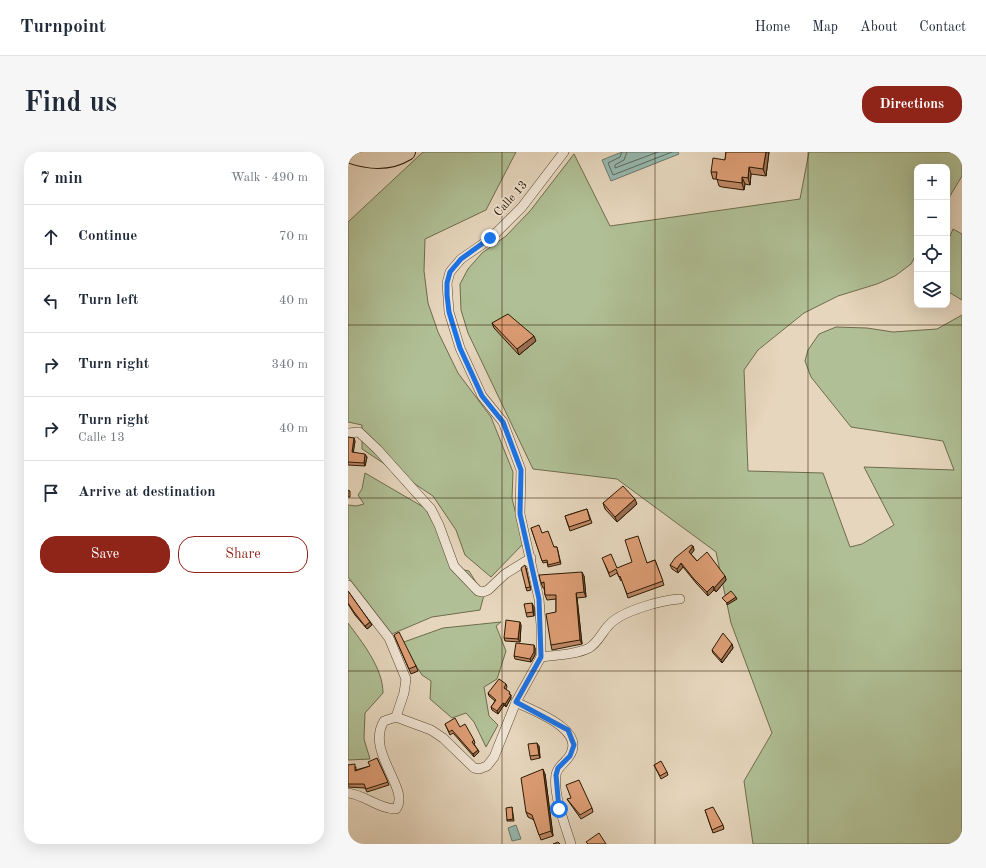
<!DOCTYPE html>
<html lang="en">
<head>
<meta charset="utf-8">
<style>
	:root { --surface:#fff; --page:#f6f6f7; --text:#1f2937; --muted:#747a83; --line:#e0e1e3; --accent:#8f2418 }
	body { margin:0; font-family:"Old Standard TT",serif; background:var(--page); color:var(--text) }
	.controls { position:absolute; right:12px; top:12px; display:grid; overflow:hidden; border-radius:8px; box-shadow:0 4px 16px #0002 }
	.controls button { width:36px; height:36px; display:grid; place-items:center; padding:0; border:0; border-bottom:1px solid var(--line); background:var(--surface); color:var(--text); font:20px sans-serif }
	.stop { position:absolute; width:12px; height:12px; margin:-9px; border:3px solid #1a73e8; border-radius:50%; background:#fff }
	.stop.end { background:#1a73e8; border-color:#fff; box-shadow:0 1px 4px #0008 }
	.list { margin:0; padding:0; list-style:none }
	h2 { display:flex; justify-content:space-between; align-items:center; height:52px; margin:0; padding:0 16px; font-size:17px }
	h2 small { font-size:13px; font-weight:400; color:var(--muted) }
	.list li { display:grid; grid-template-columns:26px 1fr auto; gap:12px; align-items:center; box-sizing:border-box; height:64px; padding:0 16px; border-top:1px solid var(--line) }
	.list b { display:block; font-size:15px; white-space:nowrap }
	.list p { margin:0; font-size:13px; white-space:nowrap; color:var(--muted) }
	.list em { font-size:13px; font-style:normal; color:var(--muted) }
	.actions { display:flex; gap:8px; padding:12px 16px }
	.actions a { flex:1; padding:9px 0; border:1px solid var(--accent); border-radius:16px; text-align:center; font-size:14px; color:var(--accent) }
	.actions .main { background:var(--accent); color:#fff }
	.icon { flex:none; width:22px; height:22px; fill:none; stroke:currentColor; stroke-width:2; stroke-linecap:round; stroke-linejoin:round }
	.map { position:relative; flex:none; width:614px; height:692px; overflow:hidden; border-radius:16px }
	header { display:flex; align-items:center; gap:24px; box-sizing:border-box; height:56px; padding:0 20px; background:var(--surface); border-bottom:1px solid var(--line) }
	header strong { font-size:19px }
	nav { display:flex; gap:22px; margin-inline-start:auto; font-size:14px }
	.intro { display:flex; align-items:center; justify-content:space-between; box-sizing:border-box; height:96px; padding:0 24px }
	h1 { margin:0; font-size:28px }
	.button { padding:10px 18px; border-radius:16px; background:var(--accent); color:#fff; font-size:14px; font-weight:700 }
	main { display:flex; gap:24px; padding:0 24px }
	aside { flex:1; background:var(--surface); border-radius:16px; box-shadow:0 4px 16px #0002 }
	.map>svg:first-child { display:block }
</style>
</head>
<body>
<header>
<strong>Turnpoint</strong>
<nav><a>Home</a><a>Map</a><a>About</a><a>Contact</a></nav>
</header>
<div class="intro"><h1>Find us</h1><a class="button">Directions</a></div>
<main>
<aside>
<h2>7 min<small>Walk · 490 m</small></h2>
<ul class="list">
<li><svg class="icon" aria-label="ahead" viewBox="0 0 24 24"><path d="M12 20V5M6 11l6-6 6 6"/></svg><div><b>Continue</b></div><em>70 m</em></li>
<li><svg class="icon" aria-label="left" viewBox="0 0 24 24"><path d="M17 20v-9H6M10 6l-5 5 5 5"/></svg><div><b>Turn left</b></div><em>40 m</em></li>
<li><svg class="icon" aria-label="right" viewBox="0 0 24 24"><path d="M7 20v-9h11M14 6l5 5-5 5"/></svg><div><b>Turn right</b></div><em>340 m</em></li>
<li><svg class="icon" aria-label="right" viewBox="0 0 24 24"><path d="M7 20v-9h11M14 6l5 5-5 5"/></svg><div><b>Turn right</b><p>Calle 13</p></div><em>40 m</em></li>
<li><svg class="icon" aria-label="arrive" viewBox="0 0 24 24"><path d="M6 21V4h12l-3 4 3 4H6"/></svg><div><b>Arrive at destination</b></div></li>
</ul>
<div class="actions"><a class="main">Save</a><a>Share</a></div>
</aside>
<div class="map">
<svg width="614" height="692" viewBox="0 0 614 692">
	<rect width="100%" height="100%" fill="#e6d6bd"/>
	<filter id="stains"><feTurbulence type="fractalNoise" baseFrequency=".005" numOctaves="4"/><feColorMatrix values="0 0 0 0 .2 0 0 0 0 .09 0 0 0 0 .02 0 0 0 .5 -.17"/></filter>
	<radialGradient id="worn" r=".72"><stop offset=".6" stop-color="#630" stop-opacity="0"/><stop offset="1" stop-color="#630" stop-opacity=".3"/></radialGradient>
	<!-- green -->
	<g fill="#b0bf95" stroke="#6e6c4c">
		<path d="M75,0H168L138,58L77,87L76,119L80,151L90,180L110,221L143,265L165,320L164,346L175,392L143,425L117,403L108,378L85,344L14,297V273L0,270V70Z"/>
		<path d="M461,0H614V24L599,49V15H569V101L563,112L547,124L529,132L490,144L456,161L410,198L396,218L400,319L475,321L502,395L514,392L546,373L516,315L606,318L595,289L503,275L463,225L457,209L460,198L471,182L488,175L519,176L545,180L589,177L614,163V692H405L396,629L424,581L383,471L368,400L269,327L185,317L120,181L113,158L112,132L120,117L134,101L158,84L182,59L226,2L262,74L452,47Z"/>
		<path d="M605,77L614,82V148L599,139V91Z"/>
		<path d="M17,321L77,356L111,417L121,419L136,443L132,458L84,465L44,482L0,425V353L8,354L16,352L10,343L14,337Z"/>
		<path d="M153,470L148,474L158,499L149,527L136,535L141,564L150,573L138,595L126,570L118,561L104,566L82,547L83,529L74,523L53,491L95,476Z"/>
		<path d="M0,471C14,490 35,516 35,541L17,561L16,587L22,607L0,608Z"/>
	</g>
	<!-- water -->
	<g fill="#96b9b0" stroke="#6b796a">
		<path d="M274,0H330L331,2L263,29L254,8Z"/>
		<path d="M168,673L173,687L164,689L160,676Z"/>
	</g>
	<g fill="none" stroke-linecap="round" stroke-linejoin="round">
		<!-- shore -->
		<g stroke="#606959" stroke-width="1">
			<path d="M274,0L272,5L260,11L265,23L324,0"/>
			<path d="M279,0L276,8L267,13V16L310,0"/>
		</g>
		<!-- street casing -->
		<g stroke="#5a4831" stroke-width="10">
			<g id="street">
				<path d="M0,281L11,280L30,298L83,357L91,373L106,414L130,439L135,440L140,438L157,422L183,406"/>
				<path d="M0,433L41,486L58,527L56,541L48,565"/>
				<path d="M193,505C208,503 227,503 241,496C250,491 254,480 261,473C273,459 314,448 332,447"/>
				<path d="M168,550C185,559 238,577 222,603C218,611 209,614 208,623C205,642 217,673 223,692"/>
				<path d="M0,641C17,643 31,657 48,657C63,637 17,600 36,569L48,565L83,578L95,586L126,616L131,617L139,614L146,605L168,550L193,505V473L191,447L172,362L173,318L155,270L134,244L112,196L101,160L99,131L102,120L113,107L142,87L174,55L216,0"/>
			</g>
		</g>
		<!-- highway casing -->
		<g stroke="#2b1902" stroke-width="18">
			<path id="highway" d="M0,2C19,9 41,11 59,0"/>
		</g>
		<!-- street -->
		<use href="#street" stroke="#efe4d4" stroke-width="9"/>
		<!-- highway -->
		<use href="#highway" stroke="#e6d6bd" stroke-width="16"/>
	</g>
	<!-- wall -->
	<g fill="#be8765" stroke="#2b1902">
		<path d="M378,0H421L418,24L403,22L402,33L397,32L396,38L374,35L371,34L369,27H365L363,20L377,8Z"/>
		<path d="M144,171L188,189L171,203L146,176Z"/>
		<path d="M0,285L7,289L5,300L19,305L17,314L0,313Z"/>
		<path d="M255,351L289,352L269,370L257,357Z"/>
		<path d="M239,357L244,371L222,379L217,364Z"/>
		<path d="M183,376L194,381L206,395H209L213,412L200,415L199,410L195,411Z"/>
		<path d="M345,394L346,398L343,402L349,409L377,424L378,428L368,440L366,438L360,444L348,431L335,415L330,421L324,417L322,413Z"/>
		<path d="M307,408L316,433L280,446L274,428L273,429L269,421L262,425L256,410L269,416L299,411Z"/>
		<path d="M178,416L183,438L179,439L178,436Z"/>
		<path d="M236,424L238,445L229,446L234,492L204,498L203,493L208,460V447L199,448L197,443L196,436H195L193,431Z"/>
		<path d="M0,439L22,470L24,473L19,477L7,463L0,452Z"/>
		<path d="M186,455V464L179,465L178,461Z"/>
		<path d="M173,473L172,490L157,489L156,486Z"/>
		<path d="M46,483L68,514L70,519L63,522Z"/>
		<path d="M384,492L385,496L374,511L365,501L364,498Z"/>
		<path d="M187,496V503L183,510L167,507L166,504Z"/>
		<path d="M158,532L159,535L158,537L163,543H162L163,546L158,555L156,553L150,562L144,558L143,555L147,549L141,544L140,541Z"/>
		<path d="M97,572L112,575L126,588L127,591L126,592L130,598L131,600L126,605L105,581L102,583Z"/>
		<path d="M191,594L192,606L183,608L182,604Z"/>
		<path d="M29,606L41,633L19,640L17,636L0,635V613L8,615V618L22,614Z"/>
		<path d="M306,613L319,620L320,623L313,627Z"/>
		<path d="M197,622L205,684L193,688L186,668L180,665L178,660Z"/>
		<path d="M219,647L244,656L245,660L233,667L221,650Z"/>
		<path d="M164,655L166,669H159V668Z"/>
		<path d="M357,658L375,673L376,677L365,681Z"/>
	</g>
	<!-- shaded-wall -->
	<g fill="#9b6e52" stroke="#2b1902">
		<path d="M418,0H421L418,24L415,17Z"/>
		<path d="M401,15L403,22L402,33L400,26Z"/>
		<path d="M394,25L397,32L396,38L394,31Z"/>
		<path d="M186,184L188,189L171,203L169,197Z"/>
		<path d="M6,286L7,289L5,303L4,300Z"/>
		<path d="M17,302L19,305L17,314L16,311Z"/>
		<path d="M287,347L289,352L269,370L267,365Z"/>
		<path d="M345,394L346,398L342,404L341,400Z"/>
		<path d="M333,411L335,415L330,421L329,417Z"/>
		<path d="M234,420L236,424L238,445L236,440Z"/>
		<path d="M377,424L378,428L368,440L366,436Z"/>
		<path d="M365,434L366,438L360,444L359,440Z"/>
		<path d="M228,441L229,446L234,492L232,488Z"/>
		<path d="M388,445L389,447L379,453V451Z"/>
		<path d="M184,451L186,455V464L185,460Z"/>
		<path d="M22,470L24,473L19,477L17,474Z"/>
		<path d="M172,470L173,473L172,490L170,487Z"/>
		<path d="M384,492L385,496L374,511L373,508Z"/>
		<path d="M186,493L187,496V503L183,510L182,507Z"/>
		<path d="M163,543V546L158,555L157,552Z"/>
		<path d="M155,551L156,553L150,562L149,559Z"/>
		<path d="M189,591L191,594L192,606L191,603Z"/>
		<path d="M130,598L131,600L126,605L125,602Z"/>
		<path d="M195,617L197,622L205,684L203,679Z"/>
	</g>
	<!-- building -->
	<g fill="#dd9d75" stroke="#2b1902">
		<path d="M378,0H418L415,17L401,15L400,26L394,25V31L371,28L368,27L369,20H363L365,6L377,8Z"/>
		<path d="M160,162L186,184L169,197L144,171Z"/>
		<path d="M0,285L6,286L4,300L17,302L16,311L0,310Z"/>
		<path d="M275,334L287,347L267,365L255,351Z"/>
		<path d="M0,338L2,339V345H0Z"/>
		<path d="M239,357L242,368L221,375L217,364Z"/>
		<path d="M191,373L194,381L200,379L206,395H209L212,410L200,413L199,408L194,409L183,376Z"/>
		<path d="M290,384L299,411L307,408L315,429L279,442L272,424L271,425L268,417L261,421L254,406L263,402L269,416L284,410L277,388Z"/>
		<path d="M343,393L345,394L341,400L349,409L359,400L377,424L366,436L365,434L359,440L346,427L333,411L329,417L322,413L327,406Z"/>
		<path d="M177,413L182,435L178,436L173,416Z"/>
		<path d="M234,420L236,440L228,441L232,488L203,493L198,462L208,460V443H197L196,430L193,431L191,423Z"/>
		<path d="M0,439L22,470L17,474L6,460L0,451Z"/>
		<path d="M383,439L388,445L379,451L374,446Z"/>
		<path d="M184,451L185,460L178,461L176,452Z"/>
		<path d="M158,468L172,470L170,487L156,486Z"/>
		<path d="M51,480L68,514L61,517L46,483Z"/>
		<path d="M375,481L384,492L373,508L364,498Z"/>
		<path d="M168,491L186,493V500L182,507L166,504Z"/>
		<path d="M151,527L158,532L156,536L162,540L161,542L163,543L157,552L155,551L149,559L143,555L148,548L140,541Z"/>
		<path d="M107,566L112,575L117,572L126,588L124,590L130,598L125,602L104,578L101,580L97,572Z"/>
		<path d="M189,591L191,603L182,604L180,592Z"/>
		<path d="M29,606L40,630L18,637L16,632H0V613L7,612V619L22,614L20,610Z"/>
		<path d="M313,609L319,620L312,624L306,613Z"/>
		<path d="M195,617L203,679L191,683L184,663L178,660L173,626Z"/>
		<path d="M231,628L244,656L232,663L219,647L223,646L218,633Z"/>
		<path d="M164,655L165,667L159,668L158,656Z"/>
		<path d="M365,655L375,673L364,678L357,658Z"/>
		<path d="M251,681L258,692H240L238,690Z"/>
		<path d="M210,690L212,692H205Z"/>
	</g>
	<g fill="none" stroke-linecap="round" stroke-linejoin="round">
		<!-- route -->
		<path stroke="#1a73e8" stroke-width="5" d="M142,86L113,107L102,120L99,131V143L101,160L112,196L134,244L155,270L173,318L172,362L191,447L193,505L168,550L220,578L226,593L222,604L210,616L208,623L211,657"/>
	</g>
	<!-- grid -->
	<path fill="none" stroke="#2b1902" stroke-width="1" stroke-opacity="0.55" d="M154,0V692M307,0V692M460,0V692M0,173H614M0,346H614M0,519H614"/>
	<g text-anchor="middle" dominant-baseline="central" stroke-width="3.5" stroke-linejoin="round" paint-order="stroke">
		<!-- street labels -->
		<g font-size="12" fill="#2b1902" stroke="#efe4d4">
			<text transform="translate(163 47) rotate(-48)">Calle 13</text>
		</g>
	</g>
	<rect width="100%" height="100%" filter="url(#stains)"/>
	<rect width="100%" height="100%" fill="url(#worn)"/>
</svg>
<div class="controls">
<button>+</button>
<button>−</button>
<button><svg class="icon" aria-label="locate" viewBox="0 0 24 24"><circle cx="12" cy="12" r="6"/><path d="M12 2v4M12 18v4M2 12h4M18 12h4"/></svg></button>
<button><svg class="icon" aria-label="layers" viewBox="0 0 24 24"><path d="M12 4l9 5-9 5-9-5zM3 14l9 5 9-5"/></svg></button>
</div>
<div class="stop" style="left:211px;top:657px"></div>
<div class="stop end" style="left:142px;top:86px"></div>
</div>
</main>
</body>
</html>
